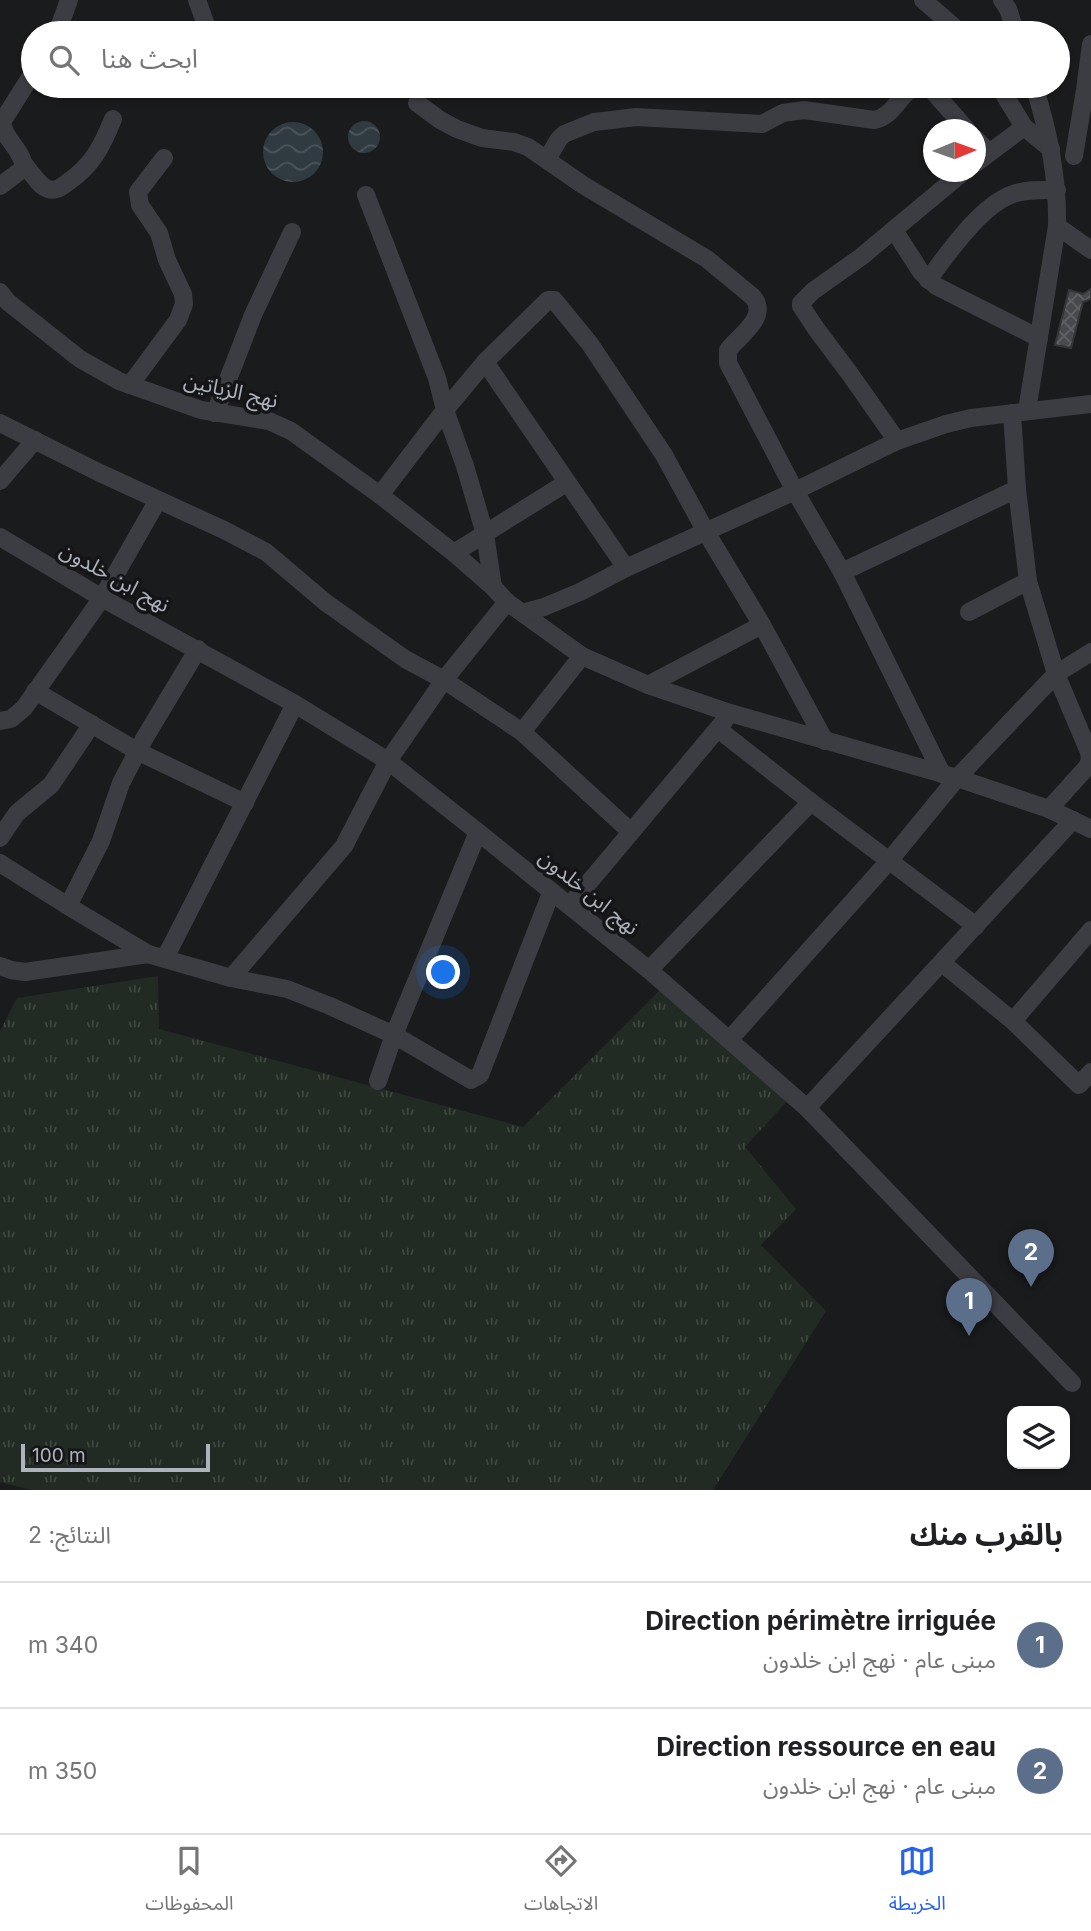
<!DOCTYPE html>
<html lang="ar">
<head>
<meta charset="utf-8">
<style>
	:root { --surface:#fff; --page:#f6f6f6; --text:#202124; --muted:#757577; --line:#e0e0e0; --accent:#2563eb }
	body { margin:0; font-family:Inter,"Noto Sans Arabic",sans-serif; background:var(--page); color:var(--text); direction:rtl }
	.controls { position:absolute; right:21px; bottom:21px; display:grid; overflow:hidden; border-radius:14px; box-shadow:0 2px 5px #0004 }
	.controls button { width:63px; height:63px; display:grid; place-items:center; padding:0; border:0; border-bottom:2px solid var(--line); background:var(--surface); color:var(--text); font:35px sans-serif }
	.compass { position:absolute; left:923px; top:119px; width:63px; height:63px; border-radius:50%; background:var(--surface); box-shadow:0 2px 5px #0004; rotate:89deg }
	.scale { position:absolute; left:21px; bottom:18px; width:189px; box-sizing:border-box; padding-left:7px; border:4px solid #adb3bc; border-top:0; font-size:19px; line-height:24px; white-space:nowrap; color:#adb3bc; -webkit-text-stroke:5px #151518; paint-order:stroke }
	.you { position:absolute; left:444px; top:973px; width:24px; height:24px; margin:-18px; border:5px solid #fff; border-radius:50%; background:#1a73e8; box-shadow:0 0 0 10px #1a73e833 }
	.badge { display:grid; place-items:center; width:46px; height:46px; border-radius:50%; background:var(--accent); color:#fff; font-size:23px; font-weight:700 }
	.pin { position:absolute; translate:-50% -58px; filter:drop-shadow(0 2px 4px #0008) }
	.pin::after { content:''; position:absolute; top:37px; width:24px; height:21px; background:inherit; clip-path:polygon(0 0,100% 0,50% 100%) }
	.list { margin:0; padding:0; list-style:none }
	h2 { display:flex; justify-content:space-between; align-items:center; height:91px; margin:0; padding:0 28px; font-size:30px }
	h2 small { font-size:23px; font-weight:400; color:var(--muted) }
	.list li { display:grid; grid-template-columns:46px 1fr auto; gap:21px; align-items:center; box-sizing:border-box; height:126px; padding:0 28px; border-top:2px solid var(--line) }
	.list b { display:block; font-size:26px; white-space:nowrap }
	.list p { margin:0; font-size:23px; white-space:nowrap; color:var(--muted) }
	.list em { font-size:23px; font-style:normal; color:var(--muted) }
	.icon { flex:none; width:38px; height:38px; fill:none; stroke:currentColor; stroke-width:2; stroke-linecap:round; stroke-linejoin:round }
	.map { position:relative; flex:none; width:1091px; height:1490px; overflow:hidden; direction:ltr }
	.search { position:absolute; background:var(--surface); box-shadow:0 2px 5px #0004; left:21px; right:21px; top:21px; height:77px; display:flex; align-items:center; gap:18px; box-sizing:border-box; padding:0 24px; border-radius:38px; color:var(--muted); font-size:26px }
	.sheet { height:343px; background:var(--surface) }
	nav { display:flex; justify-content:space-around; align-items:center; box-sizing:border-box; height:98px; border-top:2px solid var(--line); background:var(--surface); font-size:19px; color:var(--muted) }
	nav a { display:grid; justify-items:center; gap:4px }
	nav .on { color:var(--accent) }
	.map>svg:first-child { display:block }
</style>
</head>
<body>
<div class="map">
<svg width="1091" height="1490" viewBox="0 0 1091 1490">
	<defs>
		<pattern id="park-tufts" width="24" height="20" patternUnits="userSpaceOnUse" patternTransform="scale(1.75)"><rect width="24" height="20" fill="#222b23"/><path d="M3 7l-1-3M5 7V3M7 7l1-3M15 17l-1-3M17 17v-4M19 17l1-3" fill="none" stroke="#3f4741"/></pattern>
		<pattern id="water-waves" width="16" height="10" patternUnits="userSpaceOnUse" patternTransform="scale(1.75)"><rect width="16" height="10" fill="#303b41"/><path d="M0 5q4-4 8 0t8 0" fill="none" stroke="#4b555a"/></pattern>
		<pattern id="building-cross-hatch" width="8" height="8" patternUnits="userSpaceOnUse" patternTransform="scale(1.75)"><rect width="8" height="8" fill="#47494d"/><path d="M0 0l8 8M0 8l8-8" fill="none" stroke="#5f6165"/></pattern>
	</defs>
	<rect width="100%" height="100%" fill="#1a1b1d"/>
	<!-- park -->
	<path fill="url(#park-tufts)" d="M158,976L159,1029L523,1127L671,979L790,1098L745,1147L796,1209L761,1245L826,1311L713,1490H32L0,1482V1031L17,998Z"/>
	<!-- water -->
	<g fill="url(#water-waves)">
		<circle cx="364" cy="137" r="16"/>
		<circle cx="293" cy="152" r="30"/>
	</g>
	<!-- building -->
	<path fill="url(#building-cross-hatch)" stroke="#343539" stroke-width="2" d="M1091,289V299L1083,302L1071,348L1055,345L1069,290L1083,294Z"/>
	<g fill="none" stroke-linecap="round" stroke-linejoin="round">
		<!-- minor -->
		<g stroke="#3b3d42" stroke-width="18">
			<path d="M197,0L209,33"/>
			<path d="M923,0L961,33"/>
			<path d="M1002,0L1008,9L1016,33"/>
			<path d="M57,33L69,0"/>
			<path d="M924,86L931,89L967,130"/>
			<path d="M999,86L1024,127L1051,149"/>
			<path d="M417,103L440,120L457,129L482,138L514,142L528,147L583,185L707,259L753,297C769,317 740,335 728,350V363L795,491L842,572L942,774"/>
			<path d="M976,139L989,153"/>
			<path d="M1074,156L1085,90L1091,44"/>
			<path d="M547,159L559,139L564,134L594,122L612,120L636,117L762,124L783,113L804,110L874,120C893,117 899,95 915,86"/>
			<path d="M976,163L1024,127"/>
			<path d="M25,165C31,172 39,186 48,189C56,192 63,186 68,182C93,165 102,146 113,119"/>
			<path d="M0,186L24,168C23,150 4,140 2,122L33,73"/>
			<path d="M366,195L437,378L445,410L465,466L485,534L493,587"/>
			<path d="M1057,226L1091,250"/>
			<path d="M894,230L921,272L936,286L1039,338"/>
			<path d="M928,280C948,253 981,205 1013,194C1027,189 1043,190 1057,190"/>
			<path d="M0,292L8,302L80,359L119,381L201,410L269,421L291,431L380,495L454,553L493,587L507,602L582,656L648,685L730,713L957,778L1049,809L1091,829"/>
			<path d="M485,362L626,568"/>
			<path d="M130,385L178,320L184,304L183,294L167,260L159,233L140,205L138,192L164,158"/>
			<path d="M1027,410L1057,226C1058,177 1049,132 1034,86"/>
			<path d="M215,413L253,315L292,232"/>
			<path d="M1012,413L1017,489L1028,581L1056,674L1089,752L1090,760L1087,767L1049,809"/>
			<path d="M0,423L100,473L224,530L266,552L325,602L405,659L444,680L522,732L631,832"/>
			<path d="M897,441L850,374L817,330L801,306V303L813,291L861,257L963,172"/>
			<path d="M0,481L35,440"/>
			<path d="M380,495L445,410L485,362L548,300H554L590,344L664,455L706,532L762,625L825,741"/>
			<path d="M0,537L102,598L295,704L388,761L478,832L649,970L807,1108L1072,1383"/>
			<path d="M454,553L566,483"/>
			<path d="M842,572L1017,489"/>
			<path d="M969,612L1028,581"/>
			<path d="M522,613L544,607L580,592L626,568L795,491L897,441L946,424L971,418L1091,404"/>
			<path d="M648,685L762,625"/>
			<path d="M35,691L137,751L245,803"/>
			<path d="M0,721L11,719L24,708L102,598L158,500"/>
			<path d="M718,729L811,802L976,926"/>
			<path d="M522,732L582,656"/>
			<path d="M0,838L17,813L51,785L92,724"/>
			<path d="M0,863L68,906"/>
			<path d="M570,905L725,720"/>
			<path d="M148,954L68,906L101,841L121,783L144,739L198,649"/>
			<path d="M165,958L295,704"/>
			<path d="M942,963L1013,1021L1079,1085L1091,1072"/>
			<path d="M0,966L11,970L25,972L148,954L231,978L287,989L330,1006L394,1035L471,1080L480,1075L551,893"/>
			<path d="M649,970L811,802"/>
			<path d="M231,978L344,846L388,761L444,680L507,602"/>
			<path d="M1013,1021L1091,930"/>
			<path d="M729,1040L889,861L957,778L1056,674L1091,652"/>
			<path d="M378,1081L394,1035L478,832"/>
			<path d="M807,1108L1073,820"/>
		</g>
	</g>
	<g text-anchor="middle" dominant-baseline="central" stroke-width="7" stroke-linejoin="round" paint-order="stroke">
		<!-- street labels -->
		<g font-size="21" fill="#adb3bc" stroke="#151518">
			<text transform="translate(231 390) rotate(13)">نهج الزياتين</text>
			<text transform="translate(115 577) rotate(29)">نهج ابن خلدون</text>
			<text transform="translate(589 892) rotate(39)">نهج ابن خلدون</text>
		</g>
	</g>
</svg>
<div class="controls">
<button><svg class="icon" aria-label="layers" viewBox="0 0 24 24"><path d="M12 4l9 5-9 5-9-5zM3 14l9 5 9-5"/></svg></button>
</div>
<svg class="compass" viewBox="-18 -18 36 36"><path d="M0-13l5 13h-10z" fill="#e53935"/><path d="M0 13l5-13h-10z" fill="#757577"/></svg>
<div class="scale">100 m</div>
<div class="you"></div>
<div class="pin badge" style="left:969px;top:1336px;background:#5c6f8a">1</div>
<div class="pin badge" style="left:1031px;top:1287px;background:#5c6f8a">2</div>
<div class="search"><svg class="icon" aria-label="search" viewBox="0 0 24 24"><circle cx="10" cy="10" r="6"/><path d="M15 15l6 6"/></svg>ابحث هنا</div>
</div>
<section class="sheet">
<h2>بالقرب منك<small>النتائج: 2</small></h2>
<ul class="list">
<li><span class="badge" style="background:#5c6f8a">1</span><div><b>Direction périmètre irriguée</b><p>مبنى عام · نهج ابن خلدون</p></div><em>340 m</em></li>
<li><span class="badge" style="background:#5c6f8a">2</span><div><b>Direction ressource en eau</b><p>مبنى عام · نهج ابن خلدون</p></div><em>350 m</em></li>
</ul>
</section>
<nav>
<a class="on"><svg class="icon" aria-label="map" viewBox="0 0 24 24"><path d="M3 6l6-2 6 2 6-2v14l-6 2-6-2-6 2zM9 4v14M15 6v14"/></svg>الخريطة</a>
<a><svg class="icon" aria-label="directions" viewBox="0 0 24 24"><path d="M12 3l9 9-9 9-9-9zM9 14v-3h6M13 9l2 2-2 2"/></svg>الاتجاهات</a>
<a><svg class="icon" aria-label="saved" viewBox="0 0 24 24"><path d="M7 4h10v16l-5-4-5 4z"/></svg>المحفوظات</a>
</nav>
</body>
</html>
